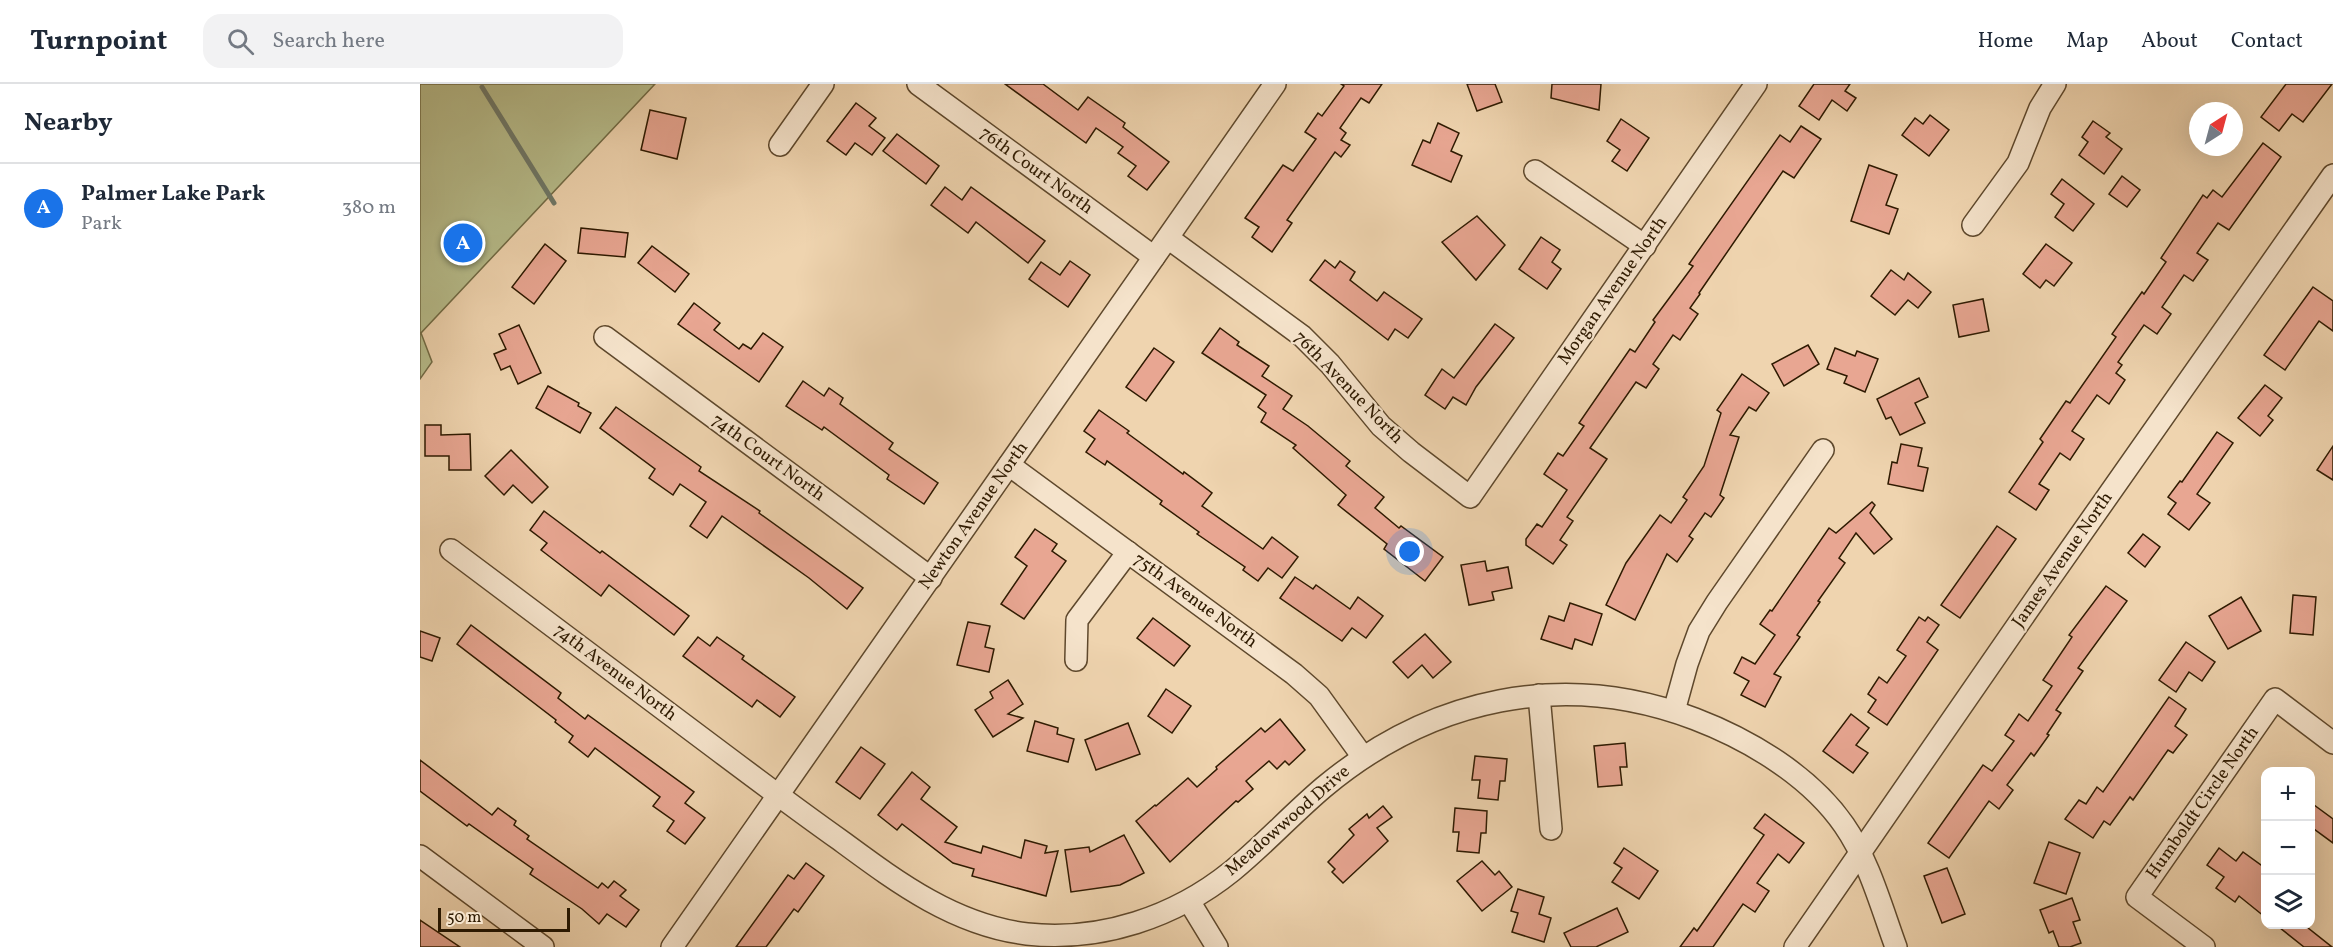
<!DOCTYPE html>
<html lang="en">
<head>
<meta charset="utf-8">
<style>
	:root { --surface:#fff; --page:#f2f2f3; --text:#1f2937; --muted:#747a83; --line:#e0e1e3; --accent:#1a73e8 }
	body { margin:0; font-family:Vollkorn,serif; background:var(--page); color:var(--text) }
	.controls { position:absolute; right:18px; bottom:18px; display:grid; overflow:hidden; border-radius:12px; box-shadow:0 6px 24px #0002 }
	.controls button { width:54px; height:54px; display:grid; place-items:center; padding:0; border:0; border-bottom:2px solid var(--line); background:var(--surface); color:var(--text); font:30px sans-serif }
	.compass { position:absolute; left:1769px; top:18px; width:54px; height:54px; border-radius:50%; background:var(--surface); box-shadow:0 6px 24px #0002; rotate:36deg }
	.scale { position:absolute; left:18px; bottom:15px; width:132px; box-sizing:border-box; padding-left:6px; border:3px solid #2e1a01; border-top:0; font-size:16px; line-height:21px; white-space:nowrap; color:#2e1a01; -webkit-text-stroke:4px #f5e3cb; paint-order:stroke }
	.you { position:absolute; left:990px; top:468px; width:21px; height:21px; margin:-15px; border:4px solid #fff; border-radius:50%; background:#1a73e8; box-shadow:0 0 0 9px #1a73e833 }
	.badge { display:grid; place-items:center; width:39px; height:39px; border-radius:50%; background:var(--accent); color:#fff; font-size:20px; font-weight:700 }
	.pin { position:absolute; translate:-50% -50%; border:3px solid #fff; box-shadow:0 2px 6px #0006 }
	.list { margin:0; padding:0; list-style:none }
	h2 { display:flex; justify-content:space-between; align-items:center; height:78px; margin:0; padding:0 24px; font-size:26px }
	h2 small { font-size:20px; font-weight:400; color:var(--muted) }
	.list li { display:grid; grid-template-columns:39px 1fr auto; gap:18px; align-items:center; box-sizing:border-box; height:90px; padding:0 24px; border-top:2px solid var(--line) }
	.list b { display:block; font-size:22px; white-space:nowrap }
	.list p { margin:0; font-size:20px; white-space:nowrap; color:var(--muted) }
	.list em { font-size:20px; font-style:normal; color:var(--muted) }
	.icon { flex:none; width:33px; height:33px; fill:none; stroke:currentColor; stroke-width:2; stroke-linecap:round; stroke-linejoin:round }
	.map { position:relative; flex:none; width:1913px; height:863px; overflow:hidden }
	header { display:flex; align-items:center; gap:36px; box-sizing:border-box; height:84px; padding:0 30px; background:var(--surface); border-bottom:2px solid var(--line) }
	header strong { font-size:28px }
	nav { display:flex; gap:33px; margin-inline-start:auto; font-size:21px }
	.search { width:420px; height:54px; background:var(--page); display:flex; align-items:center; gap:15px; box-sizing:border-box; padding:0 21px; border-radius:18px; color:var(--muted); font-size:22px }
	main { display:flex }
	aside { flex:1; background:var(--surface) }
	.map>svg:first-child { display:block }
</style>
</head>
<body>
<header>
<strong>Turnpoint</strong>
<div class="search"><svg class="icon" aria-label="search" viewBox="0 0 24 24"><circle cx="10" cy="10" r="6"/><path d="M15 15l6 6"/></svg>Search here</div>
<nav><a>Home</a><a>Map</a><a>About</a><a>Contact</a></nav>
</header>
<main>
<aside>
<h2>Nearby<small></small></h2>
<ul class="list">
<li><span class="badge">A</span><div><b>Palmer Lake Park</b><p>Park</p></div><em>380 m</em></li>
</ul>
</aside>
<div class="map">
<svg width="1913" height="863" viewBox="0 0 1913 863">
	<rect width="100%" height="100%" fill="#efd4af"/>
	<filter id="stains"><feTurbulence type="fractalNoise" baseFrequency=".00333" numOctaves="4"/><feColorMatrix values="0 0 0 0 .2 0 0 0 0 .09 0 0 0 0 .02 0 0 0 .5 -.17"/></filter>
	<radialGradient id="worn" r=".72"><stop offset=".6" stop-color="#630" stop-opacity="0"/><stop offset="1" stop-color="#630" stop-opacity=".3"/></radialGradient>
	<!-- green -->
	<path fill="#b7bd8c" stroke="#726c46" stroke-width="1.5" d="M0,0H235L1,249L12,278L0,295Z"/>
	<g fill="none" stroke-linecap="round" stroke-linejoin="round">
		<!-- stream -->
		<path stroke="#6f7969" stroke-width="5" d="M62,3L134,119"/>
	</g>
	<!-- building -->
	<g fill="#e8a692" stroke="#2e1a01" stroke-width="1.5">
		<path d="M585,0H623L658,26L668,13L705,39L703,43L749,78L727,106L708,92L716,82L698,69L703,63L676,44L666,59Z"/>
		<path d="M921,0H962L949,19L941,14L920,44L926,49L921,56L930,61L921,73L915,68L867,136L872,139L852,168L832,153L839,143L825,134L863,81L873,87L896,55L885,48L898,29L902,32L924,2Z"/>
		<path d="M1047,0H1075L1082,18L1057,27Z"/>
		<path d="M1132,0H1181L1179,26L1131,14Z"/>
		<path d="M1394,0H1430L1425,7L1436,14L1427,27L1412,16L1399,36L1379,22Z"/>
		<path d="M1866,0H1912L1883,38L1872,30L1859,47L1841,33Z"/>
		<path d="M436,19L456,34L449,42L465,54L452,71L435,59L426,71L407,57Z"/>
		<path d="M230,26L266,34L257,75L221,66Z"/>
		<path d="M1510,31L1529,46L1509,72L1482,51L1495,34L1503,40Z"/>
		<path d="M1201,35L1229,54L1207,87L1192,77L1200,66L1187,57Z"/>
		<path d="M1673,37L1690,49L1686,53L1702,65L1684,90L1659,71L1668,58L1662,53Z"/>
		<path d="M1018,39L1039,49L1031,67L1042,72L1031,98L992,81L1003,56L1010,59Z"/>
		<path d="M1381,42L1401,55L1374,94L1363,87L1279,209L1280,210L1270,224L1278,230L1260,256L1253,251L1233,280L1239,285L1226,304L1216,298L1170,364L1187,375L1147,433L1153,437L1140,456L1147,461L1133,480L1106,461V455L1117,440L1122,443L1147,406L1124,390L1138,369L1143,372L1164,342L1159,339L1210,265L1215,268L1235,238L1233,236L1273,182L1269,180L1360,51L1370,58Z"/>
		<path d="M477,50L519,82L506,100L463,67Z"/>
		<path d="M1843,59L1861,73L1809,146L1798,139L1777,169L1788,176L1773,197L1764,191L1742,223L1751,230L1737,250L1724,241L1698,278L1702,281L1696,289L1705,296L1689,320L1677,311L1652,347L1664,355L1650,376L1640,369L1619,400L1629,406L1616,426L1589,408L1623,358L1620,355L1646,317L1650,319L1696,253L1692,250L1722,208L1724,210L1746,178L1741,174L1783,111L1787,114L1793,106L1802,113Z"/>
		<path d="M1449,81L1477,91L1466,121L1478,125L1469,150L1431,137Z"/>
		<path d="M1702,92L1720,106L1707,123L1689,110Z"/>
		<path d="M1642,95L1674,120L1653,147L1635,133L1644,120L1631,110Z"/>
		<path d="M525,103L542,116L551,103L625,157L608,179L556,138L548,149L511,121Z"/>
		<path d="M1057,132L1085,161L1056,196L1022,158Z"/>
		<path d="M161,144L208,149L205,173L158,169Z"/>
		<path d="M1121,153L1140,166L1132,178L1141,185L1127,205L1099,185Z"/>
		<path d="M125,160L146,177L114,220L92,203Z"/>
		<path d="M1626,160L1652,179L1634,202L1626,196L1620,204L1603,190Z"/>
		<path d="M232,162L269,190L255,208L218,179Z"/>
		<path d="M905,176L915,184L920,177L935,188L930,196L957,217L964,208L1002,235L988,254L975,245L968,256L890,196Z"/>
		<path d="M650,177L670,191L648,223L609,195L621,178L640,191Z"/>
		<path d="M1471,186L1484,196L1488,189L1511,208L1498,224L1488,216L1475,231L1451,212Z"/>
		<path d="M1893,203L1913,217V247L1899,237L1865,286L1844,271Z"/>
		<path d="M1563,215L1569,247L1539,253L1533,221Z"/>
		<path d="M274,219L300,239L294,246L319,265L323,260L331,265L343,249L363,263L339,298L258,240Z"/>
		<path d="M1075,240L1094,254L1056,303L1046,321L1033,313L1025,325L1005,311L1022,285L1034,294Z"/>
		<path d="M99,241L121,289L98,300L90,282L81,286L74,270L86,265L79,250Z"/>
		<path d="M800,244L819,258L817,261L849,282L842,292L872,312L863,325L888,342L930,377L926,382L964,413L955,424L979,444L981,442L1023,473L1005,497L964,465L967,460L918,421L926,411L873,364L876,361L841,338L846,329L838,323L846,311L782,269Z"/>
		<path d="M1388,261L1399,280L1364,302L1352,280Z"/>
		<path d="M734,264L754,278L726,317L706,303Z"/>
		<path d="M1415,264L1435,272L1437,267L1458,275L1445,308L1424,299L1427,292L1407,285Z"/>
		<path d="M1322,290L1349,309L1336,327L1329,323L1310,351L1319,353L1300,411L1304,414L1291,433L1285,429L1269,452L1273,455L1257,478L1247,470L1215,536L1186,521L1206,479L1240,431L1251,439L1267,416L1263,413L1284,382L1301,329L1297,326Z"/>
		<path d="M1499,294L1508,313L1495,319L1505,339L1480,351L1471,333L1466,335L1457,315Z"/>
		<path d="M383,297L404,312L409,304L423,314L420,320L473,359L469,365L518,399L504,420L467,395L469,391L404,343L402,346L366,322Z"/>
		<path d="M1845,301L1862,314L1848,332L1853,336L1840,352L1818,334Z"/>
		<path d="M128,302L159,319L158,322L171,329L160,349L116,324Z"/>
		<path d="M196,323L281,383L279,387L340,427L339,429L443,504L427,525L389,494L302,432L287,454L270,442L286,418L260,400L253,411L229,394L235,385L180,344Z"/>
		<path d="M679,326L709,347L707,349L763,390L764,388L792,409L782,422L843,465L852,453L878,473L862,494L848,484L838,497L823,486L825,483L777,450L779,448L740,420L742,417L687,377L685,381L666,368L675,355L664,347Z"/>
		<path d="M5,341H21V351L50,350L51,386H29V372H5Z"/>
		<path d="M1797,348L1813,359L1777,410L1790,419L1769,446L1748,430L1756,419L1748,413L1760,397L1762,398Z"/>
		<path d="M1481,360L1502,364L1498,382L1508,384L1503,407L1468,400L1472,378L1477,379Z"/>
		<path d="M1913,362V396L1897,386Z"/>
		<path d="M91,366L128,403L112,419L93,401L84,411L65,392Z"/>
		<path d="M1452,418L1455,421L1450,429L1472,455L1454,470L1436,449L1419,474L1425,479L1398,517L1400,518L1377,551L1380,553L1354,590L1361,593L1345,623L1321,611L1329,597L1314,589L1322,573L1335,580L1355,551L1340,540L1350,526L1352,527L1409,444L1416,449Z"/>
		<path d="M124,427L180,469L182,467L269,532L254,551L189,501L181,512L121,466L127,459L110,446Z"/>
		<path d="M1577,442L1596,455L1540,534L1521,521Z"/>
		<path d="M615,445L637,460L632,467L646,477L604,535L581,520L607,482L595,473Z"/>
		<path d="M1723,450L1740,463L1725,483L1708,469Z"/>
		<path d="M1065,477L1067,487L1088,483L1092,504L1072,508L1074,516L1049,521L1041,481Z"/>
		<path d="M875,493L893,505L896,501L930,525L938,513L963,532L946,554L932,544L922,557L860,514Z"/>
		<path d="M1686,502L1707,517L1658,584L1663,587L1636,626L1641,629L1627,650L1629,651L1614,672L1611,669L1587,701L1593,706L1579,725L1569,717L1529,774L1508,759L1563,681L1572,687L1594,657L1585,651L1599,630L1608,637L1632,602L1623,596L1652,553L1649,551Z"/>
		<path d="M1873,511L1896,513L1893,551L1870,549Z"/>
		<path d="M1821,513L1841,547L1808,565L1789,532Z"/>
		<path d="M1150,519L1182,530L1172,561L1155,555L1152,565L1121,555L1129,532L1144,537Z"/>
		<path d="M1499,533L1505,537L1508,533L1519,541L1507,558L1518,566L1467,641L1448,628L1456,616L1448,610L1459,593L1467,599L1486,572L1477,566Z"/>
		<path d="M733,534L770,562L754,582L717,554Z"/>
		<path d="M548,538L570,542L565,563L574,565L569,588L537,581Z"/>
		<path d="M51,541L141,609L138,614L165,635L168,631L274,708L265,719L285,734L265,760L247,747L254,737L233,722L240,713L175,664L168,673L149,658L153,652L135,638L136,636L37,560Z"/>
		<path d="M0,547L20,554L12,577L0,573Z"/>
		<path d="M1005,550L1031,578L1013,594L1002,581L988,594L973,578Z"/>
		<path d="M278,553L290,562L297,553L324,572L322,575L375,613L360,633L337,616L332,623L263,572Z"/>
		<path d="M1766,558L1795,578L1782,597L1769,588L1756,608L1739,596Z"/>
		<path d="M588,596L603,620L588,630L603,634L573,653L555,626L573,614L570,608Z"/>
		<path d="M746,605L771,622L752,649L728,632Z"/>
		<path d="M1749,613L1766,625L1755,642L1767,651L1753,669L1748,666L1713,716L1710,713L1690,741L1684,737L1673,754L1645,735L1659,716L1666,720L1677,703L1683,708Z"/>
		<path d="M1431,630L1449,644L1436,661L1448,669L1433,689L1403,667Z"/>
		<path d="M860,635L885,666L869,681L865,677L857,685L849,677L826,697L833,705L818,718L816,717L750,778L716,737L735,721L736,722L768,694L777,703L797,685L796,683L841,644L845,648Z"/>
		<path d="M615,637L638,644L637,650L654,655L648,678L607,667Z"/>
		<path d="M708,639L720,670L676,686L665,656Z"/>
		<path d="M1205,659L1207,683H1200L1202,701L1178,703L1174,662Z"/>
		<path d="M441,663L465,680L440,715L416,698Z"/>
		<path d="M1055,672L1087,675L1085,697H1080L1078,716L1058,714L1060,696H1052Z"/>
		<path d="M0,676L72,731L78,724L96,737L94,741L109,752L107,755L178,804L182,799L188,804L194,797L206,806L200,812L219,826L206,843L187,830L179,840L162,825L110,790L113,785L49,740L47,742L0,707Z"/>
		<path d="M492,688L510,703L501,715L537,743L525,758L561,769L563,762L601,774L605,756L627,762L625,769L638,767L626,812L552,792L554,785L533,779L482,740L477,746L458,731Z"/>
		<path d="M1890,718L1913,735V759L1890,742Z"/>
		<path d="M963,722L972,733L957,744L968,757L923,799L912,788L915,785L908,778L934,751L929,745L947,730L949,734Z"/>
		<path d="M1035,724L1067,727L1066,749H1061L1059,769L1037,767L1039,748H1033Z"/>
		<path d="M1345,730L1384,759L1369,779L1358,770L1337,799L1349,807L1335,828L1323,820L1293,863H1260L1274,844L1277,847L1344,751L1334,744Z"/>
		<path d="M704,751L724,789L700,801L651,808L645,766L669,763L670,768Z"/>
		<path d="M1629,758L1660,769L1646,810L1614,799Z"/>
		<path d="M1204,764L1238,787L1219,815L1192,798L1202,784L1194,779Z"/>
		<path d="M1799,764L1816,777L1823,768L1845,784V833L1819,812L1815,818L1796,804L1804,793L1787,781Z"/>
		<path d="M1062,777L1075,791L1079,787L1092,803L1062,827L1037,797Z"/>
		<path d="M386,779L404,792L378,828L374,825L346,863H316L368,791L374,795Z"/>
		<path d="M1527,784L1545,830L1522,839L1504,792Z"/>
		<path d="M1098,805L1124,813L1119,830L1131,834L1124,858L1092,848L1098,829L1091,827Z"/>
		<path d="M1652,814L1660,836L1653,838L1661,859L1650,863H1639L1633,847L1629,849L1620,826Z"/>
		<path d="M1197,824L1208,848L1176,863H1151L1144,849Z"/>
		<path d="M0,836L40,863H0Z"/>
		<path d="M1855,840H1883L1912,863H1884Z"/>
	</g>
	<g fill="none" stroke-linecap="round" stroke-linejoin="round">
		<!-- minor casing -->
		<g stroke="#5e482c" stroke-width="24">
			<g id="minor">
				<path d="M498,0L734,173"/>
				<path d="M360,61L403,0"/>
				<path d="M1115,87L1225,162"/>
				<path d="M1553,141L1598,79L1620,24L1635,0"/>
				<path d="M748,154L882,252L910,280L961,342L991,368L1050,413L1336,0"/>
				<path d="M185,253L511,494"/>
				<path d="M589,381L874,590L899,612L943,673"/>
				<path d="M31,466C120,533 210,600 299,667C339,697 379,727 420,756C477,798 534,841 607,850C681,858 755,833 812,787C844,761 872,730 904,703C1011,614 1143,585 1275,635C1330,656 1390,692 1424,741C1449,777 1461,822 1476,863"/>
				<path d="M656,576L657,536L708,468"/>
				<path d="M1119,611L1131,745"/>
				<path d="M1254,627L1267,580L1279,547L1297,518L1403,366"/>
				<path d="M0,772L123,863"/>
				<path d="M769,817L797,863"/>
				<path d="M252,863L855,0"/>
				<path d="M1375,863L1619,510L1913,91"/>
				<path d="M1784,863L1717,813L1855,615L1913,659"/>
			</g>
		</g>
		<!-- minor -->
		<use href="#minor" stroke="#f5e3cb" stroke-width="21"/>
	</g>
	<g text-anchor="middle" dominant-baseline="central" stroke-width="4.5" stroke-linejoin="round" paint-order="stroke">
		<!-- street labels -->
		<g font-size="18" fill="#2e1a01" stroke="#f5e3cb">
			<text transform="translate(616 87) rotate(36)">76th Court North</text>
			<text transform="translate(1193 207) rotate(-55)">Morgan Avenue North</text>
			<text transform="translate(928 304) rotate(46)">76th Avenue North</text>
			<text transform="translate(348 374) rotate(36)">74th Court North</text>
			<text transform="translate(554 432) rotate(-55)">Newton Avenue North</text>
			<text transform="translate(1643 476) rotate(-55)">James Avenue North</text>
			<text transform="translate(775 517) rotate(36)">75th Avenue North</text>
			<text transform="translate(195 589) rotate(37)">74th Avenue North</text>
			<text transform="translate(1783 719) rotate(-55)">Humboldt Circle North</text>
			<text transform="translate(868 737) rotate(-41)">Meadowwood Drive</text>
		</g>
	</g>
	<rect width="100%" height="100%" filter="url(#stains)"/>
	<rect width="100%" height="100%" fill="url(#worn)"/>
</svg>
<div class="controls">
<button>+</button>
<button>−</button>
<button><svg class="icon" aria-label="layers" viewBox="0 0 24 24"><path d="M12 4l9 5-9 5-9-5zM3 14l9 5 9-5"/></svg></button>
</div>
<svg class="compass" viewBox="-18 -18 36 36"><path d="M0-13l5 13h-10z" fill="#e53935"/><path d="M0 13l5-13h-10z" fill="#747a83"/></svg>
<div class="scale">50 m</div>
<div class="you"></div>
<div class="pin badge" style="left:43px;top:159px">A</div>
</div>
</main>
</body>
</html>
